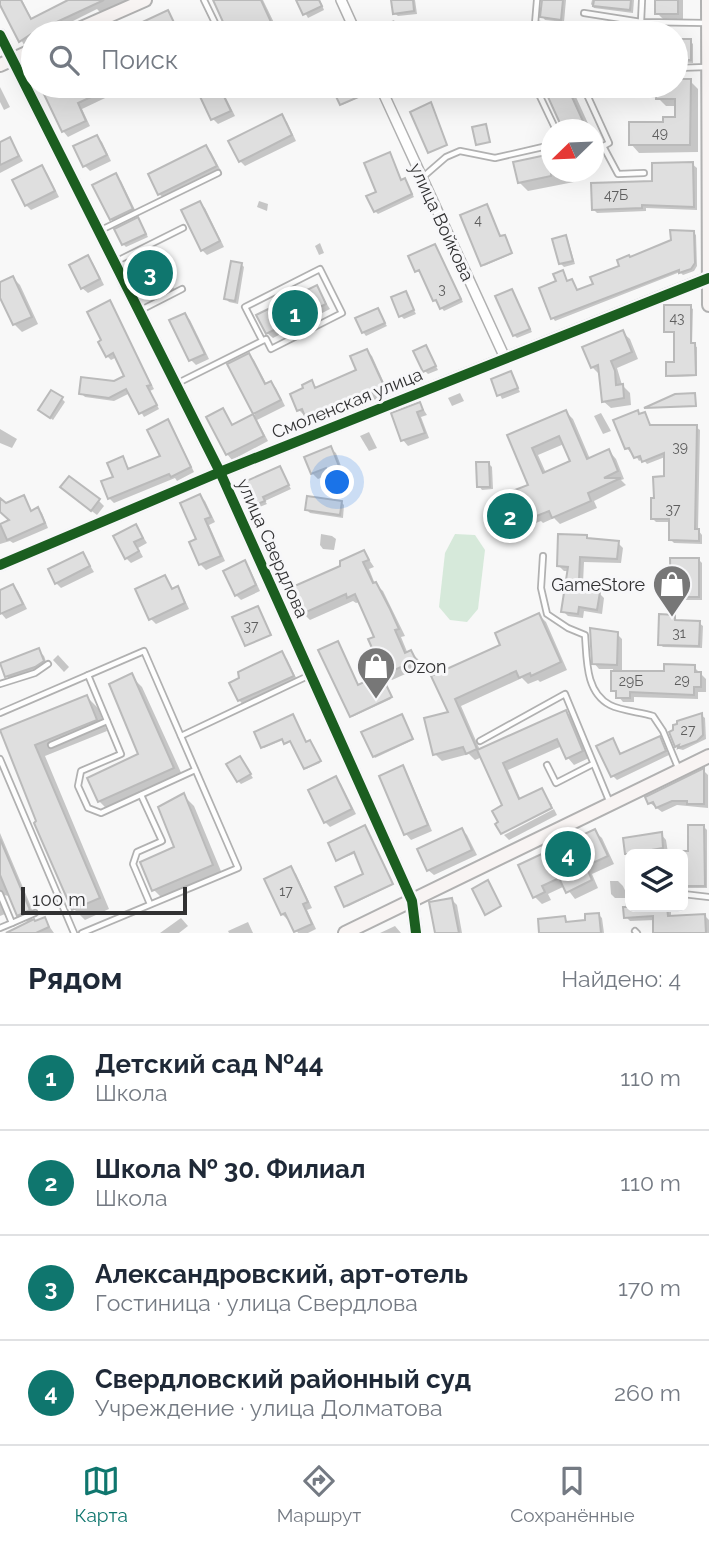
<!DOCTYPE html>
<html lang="ru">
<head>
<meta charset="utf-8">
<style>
	:root { --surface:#fff; --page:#f6f6f7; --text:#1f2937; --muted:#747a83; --line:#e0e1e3; --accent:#0f766e }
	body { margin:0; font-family:Raleway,sans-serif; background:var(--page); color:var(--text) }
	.controls { position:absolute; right:21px; bottom:21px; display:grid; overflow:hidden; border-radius:10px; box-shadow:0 7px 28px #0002 }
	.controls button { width:63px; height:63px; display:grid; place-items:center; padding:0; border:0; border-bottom:2px solid var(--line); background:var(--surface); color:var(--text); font:35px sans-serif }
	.compass { position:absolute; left:541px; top:119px; width:63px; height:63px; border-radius:50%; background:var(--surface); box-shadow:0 7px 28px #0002; rotate:247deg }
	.scale { position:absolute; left:21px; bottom:18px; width:166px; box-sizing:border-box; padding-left:7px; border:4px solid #313132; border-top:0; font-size:19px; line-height:24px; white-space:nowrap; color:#313132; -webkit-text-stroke:5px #f7f7f9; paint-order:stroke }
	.you { position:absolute; left:338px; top:483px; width:24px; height:24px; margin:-18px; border:5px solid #fff; border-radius:50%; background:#1a73e8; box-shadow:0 0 0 10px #1a73e833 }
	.badge { display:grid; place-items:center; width:46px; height:46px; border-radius:50%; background:var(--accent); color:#fff; font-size:23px; font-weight:700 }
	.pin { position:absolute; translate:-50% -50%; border:4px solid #fff; box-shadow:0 2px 7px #0006 }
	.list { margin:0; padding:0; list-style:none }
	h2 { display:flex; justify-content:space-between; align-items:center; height:91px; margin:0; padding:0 28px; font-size:30px }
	h2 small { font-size:23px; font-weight:400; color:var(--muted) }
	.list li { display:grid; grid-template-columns:46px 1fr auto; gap:21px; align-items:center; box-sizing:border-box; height:105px; padding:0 28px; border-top:2px solid var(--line) }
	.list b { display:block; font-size:26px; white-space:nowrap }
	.list p { margin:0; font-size:23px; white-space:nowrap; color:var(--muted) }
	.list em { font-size:23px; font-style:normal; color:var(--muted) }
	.icon { flex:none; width:38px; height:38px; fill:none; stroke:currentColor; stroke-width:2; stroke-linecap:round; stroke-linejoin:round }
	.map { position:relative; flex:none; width:709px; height:933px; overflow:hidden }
	.search { position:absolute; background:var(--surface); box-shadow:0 7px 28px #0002; left:21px; right:21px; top:21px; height:77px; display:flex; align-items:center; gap:18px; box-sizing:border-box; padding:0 24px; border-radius:38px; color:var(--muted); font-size:26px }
	.sheet { height:511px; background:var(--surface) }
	nav { display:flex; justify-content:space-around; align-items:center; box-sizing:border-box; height:98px; border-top:2px solid var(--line); background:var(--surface); font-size:19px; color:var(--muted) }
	nav a { display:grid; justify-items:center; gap:4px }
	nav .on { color:var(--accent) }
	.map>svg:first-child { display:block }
</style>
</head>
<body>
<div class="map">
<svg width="709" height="933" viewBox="0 0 709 933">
	<rect width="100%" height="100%" fill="#f8f8f8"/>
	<!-- green -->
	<path fill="#d6e9da" d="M455,534L475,535L485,550L478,609L467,622L450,620L439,607L445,553Z"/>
	<!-- shadow -->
	<g fill="#0003" fill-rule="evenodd">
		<path d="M0,0H22L32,20L67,3L66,0H127L100,12L97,9L49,33H33V41L24,45Z"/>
		<path d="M215,0H263L279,33H269L267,30L260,33H230Z"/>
		<path d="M298,0H320L324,10L308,18Z"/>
		<path d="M393,0H415L417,14L398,16L394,13Z"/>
		<path d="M544,0H566L564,22L545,20L542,16Z"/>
		<path d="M592,0H634L633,13L594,8L591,4Z"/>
		<path d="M657,0H683V19H663L657,13Z"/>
		<path d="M394,20L400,33H382L379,26Z"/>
		<path d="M333,24L337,33H322L321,30Z"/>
		<path d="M676,41H690L693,44V63L676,62Z"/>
		<path d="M676,81H690L698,89V152L639,153L631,144L664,123L676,118V106H666L658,98L657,86H676Z"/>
		<path d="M42,86H120L122,90L82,109L90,126L68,137L63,131Z"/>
		<path d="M197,86H220L235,116L218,124L213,119Z"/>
		<path d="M271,86H291L277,92Z"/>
		<path d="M333,86H358L362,96L342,105Z"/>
		<path d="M401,86H422L405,93Z"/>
		<path d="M443,86H457L446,89Z"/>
		<path d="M545,86H571L591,130H565Z"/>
		<path d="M0,87L10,107L4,110L0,102Z"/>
		<path d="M282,117L287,122L296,141L245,166L240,161Z"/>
		<path d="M594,136L602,154L594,159Z"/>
		<path d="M97,137L102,142L111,161L90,171L85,166Z"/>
		<path d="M10,139L23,161L0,173V144Z"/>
		<path d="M206,147L211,152L221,171L165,199L159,194Z"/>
		<path d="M389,154L402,181L407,184L414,197L378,214L375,211Z"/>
		<path d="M552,156V172H572L574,182L528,191L519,182L515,164Z"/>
		<path d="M692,164L697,168V210L646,208V211L597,213L593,209Z"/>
		<path d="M42,168L47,173L59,197L31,210L26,205Z"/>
		<path d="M115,175L121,181L137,214L117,225L111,219Z"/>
		<path d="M259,201L268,204L267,211L257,207Z"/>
		<path d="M199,203L205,208L224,247L207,255L202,250Z"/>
		<path d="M141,223L148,237L126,247L123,244Z"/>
		<path d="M693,232L696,235L697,266L694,271L683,275L680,272L555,321L553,318L541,289L559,282L565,275L568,283L572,281L578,292L595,285L630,259Z"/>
		<path d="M565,237L568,240L575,264L564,267L560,263Z"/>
		<path d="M501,238H505L512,254L484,266Z"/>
		<path d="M320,243L324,253L319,255L315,246Z"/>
		<path d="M435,246L463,302L444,311L435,300L422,273L416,271Z"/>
		<path d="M154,253L160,259L174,289L153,299L148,294Z"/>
		<path d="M88,257L93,263L104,285L88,293L82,288Z"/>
		<path d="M241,264L244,267L238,304L229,302L226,299Z"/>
		<path d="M13,278L20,285L38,324L22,332L14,324L0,294V284Z"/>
		<path d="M316,287L330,309L273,338L267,333Z"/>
		<path d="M512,291L532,332L517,338L514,335Z"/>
		<path d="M405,293L416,314L404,319L401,316Z"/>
		<path d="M110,303L154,389L150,391L159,409L144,417L130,393L114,401L85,397L81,393L114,383L127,377L117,357L111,360L107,356Z"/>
		<path d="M690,307L693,309L692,345L697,347V376L670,377L668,375L676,364L675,333L665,331Z"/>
		<path d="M377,310L387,326L366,336L363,332Z"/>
		<path d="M185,315L190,320L209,359L196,365L191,360Z"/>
		<path d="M622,332L630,339L638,359L617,368L622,385L630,393L631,405L611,408L603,401L600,375L592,367Z"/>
		<path d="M426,347L438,370L428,374L425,371Z"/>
		<path d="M367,351L372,356L389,394L313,424L299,410L305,389L312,382L317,388L359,371Z"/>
		<path d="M249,355L254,360L267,385L271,383L276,388L285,406L257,420L268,441L232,460L227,454L209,417L223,410L233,426L255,415L230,364Z"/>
		<path d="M511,373L520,392L502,399L493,380Z"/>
		<path d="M460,393L464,401L452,406L448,398Z"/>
		<path d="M694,395L696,406L647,408L676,396Z"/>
		<path d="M62,399L65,402L53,420L43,413Z"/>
		<path d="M420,404L427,415L421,417L429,438L408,446L403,440Z"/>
		<path d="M566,412L573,419L590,459L609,451L616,459L624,479L621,480L626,485L594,501L597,508L560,524L554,518L543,523L541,521L533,524L530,521L525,522L518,515L530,486L509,436ZM564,444L572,462L546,473L538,455Z"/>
		<path d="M601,413L611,431L603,434L594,416Z"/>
		<path d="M645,414L652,427H696L700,430L698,530L702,535V544L674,543L670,539L671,522H656L652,518L655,500L666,478L665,457L647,464L643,459L639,461L633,451L630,452L627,448L641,416Z"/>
		<path d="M167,421L172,426L194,472L177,481L175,478L114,503L109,498L122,458L130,470L163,457Z"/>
		<path d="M0,429L17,439L12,448L0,443Z"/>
		<path d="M369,432L377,448L369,451L360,436Z"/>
		<path d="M330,448L336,453L346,479L337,483L330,474L318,479L312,473Z"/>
		<path d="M488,463L492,467L493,489L482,490L479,486Z"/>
		<path d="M279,468L291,489L265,501L267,504L257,508L253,505Z"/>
		<path d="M67,492L98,500L104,506L97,515Z"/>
		<path d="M200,496L205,501L215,522L209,525L225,561L206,570L200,564L191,543L198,540Z"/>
		<path d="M24,497L32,512L38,509L42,513L48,528L13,543L10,541L0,544V526L12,521L0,511V505L6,506Z"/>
		<path d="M341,502L344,505L343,518L310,513L307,510Z"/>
		<path d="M136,526L147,543L138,548L143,557L131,563L126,558Z"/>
		<path d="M321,534L332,536L336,539L334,550L323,549L320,545Z"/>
		<path d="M586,537L589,540L618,543L623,548L621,563L584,562L583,583L588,588L587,592L599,593L604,598L602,614L584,611L583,618L568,616L563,611L569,571H564L559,566Z"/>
		<path d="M364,552L374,567L369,569L375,584L383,591L405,636L401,637L408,654L411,653L418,659L421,667L392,680L385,674L376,638L360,602L356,603L353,601L310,620L303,613L342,567Z"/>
		<path d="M83,554L94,572L61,588L56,583Z"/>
		<path d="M699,560L702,563V600H676L673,596Z"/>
		<path d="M244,562L249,567L260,591L241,600L236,595Z"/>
		<path d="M165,577L174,590L177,588L182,594L189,609L156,624L151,619Z"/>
		<path d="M13,586L18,591L27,609L6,619L0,612V592Z"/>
		<path d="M539,615L546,622L567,670L540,682L538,680L528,684L522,678L461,706L480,750L566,712L573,718L589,758L574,765L568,758L562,746L508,770L521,800L541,790L552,805L502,832L504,806L482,757L475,760L469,754L442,761L435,754L450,714L433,677L502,646Z"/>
		<path d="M674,616L678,622L699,623L703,626L702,648L663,647L660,644Z"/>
		<path d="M617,634L622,639V673H665L694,667L706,679V692H698V699L634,697V702H623L613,690V669H599L594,663Z"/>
		<path d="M38,650L44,656L48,667L40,672L12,682L7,676Z"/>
		<path d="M281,653L287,659L298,682L244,706L239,700Z"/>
		<path d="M58,655L69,667L64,672L53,660Z"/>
		<path d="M131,676L142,687L184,779L110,812L99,801L140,755Z"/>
		<path d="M381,677L391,699L352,717L358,687Z"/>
		<path d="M87,697L98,708L107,731L45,756L109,909L85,920L74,909L2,731Z"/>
		<path d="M701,715L705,718L706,739L683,750L679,749L676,746Z"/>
		<path d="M402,717L413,740L375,758L364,733Z"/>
		<path d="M256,732L306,744L311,743L320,763L306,769L292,741L286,744L283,740L264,748Z"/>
		<path d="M660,738L669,755L617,780L613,776V740L622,755Z"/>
		<path d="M240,758L253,778L241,784L238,781Z"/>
		<path d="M402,767L407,773L432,831L411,840L406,834Z"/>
		<path d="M703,770L708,775V808L677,805L662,812L650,803L647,798Z"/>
		<path d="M336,778L341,784L356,814L330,827L325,822Z"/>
		<path d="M183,795L194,806L223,876L165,901L154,890L177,847Z"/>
		<path d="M554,809L557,815L509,840L504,835Z"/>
		<path d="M703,826L707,830V888H683V854H630V879L629,877L625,839L661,834L666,840L668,853L690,852Z"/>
		<path d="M366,828L392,885L347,907L366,874L356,853L338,860Z"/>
		<path d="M462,830L467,835L477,855L434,875L428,870Z"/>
		<path d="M594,831L602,838L614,864L592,874L598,888L575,899L565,886L548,894L551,900L542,904L535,897L520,866Z"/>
		<path d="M0,833L35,916L31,918L35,922L44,919L54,933H8L28,923L19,914L9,896L4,895L1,903L5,914L0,916Z"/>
		<path d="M291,868L296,874L312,908L307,910L316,929L308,933H298L290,918L287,919L282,914Z"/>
		<path d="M610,881H618L623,886L628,897H630V907H671V917L705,916L709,920V933H656L655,920L630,921L626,917L625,898H615L611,894Z"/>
		<path d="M452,900L457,905L462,933H437Z"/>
		<path d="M599,915L602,918L604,933H541L565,918L568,924L587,921Z"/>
		<path d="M181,918L188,926L179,933H160Z"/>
		<path d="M248,922L253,933H229L228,931Z"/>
		<path d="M395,926L401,933H380Z"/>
	</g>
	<!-- building -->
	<g fill="#dfdfdf" stroke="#bababa" stroke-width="2" fill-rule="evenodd">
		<path d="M0,0H21L31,19L68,0H104L33,33L19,42L0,5Z"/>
		<path d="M213,0H261L276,33H267L263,25L243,33H228Z"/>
		<path d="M296,0H319L322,6L303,15Z"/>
		<path d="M391,0H413L414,11L393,14Z"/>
		<path d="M542,0H563L561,20L540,17Z"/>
		<path d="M594,0H631L630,10L593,6Z"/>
		<rect x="655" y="0" width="23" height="14"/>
		<path d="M168,10L179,33H119Z"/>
		<rect x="676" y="39" width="15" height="21"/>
		<path d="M676,79H691L690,145H629V122H663V117H675V99H656V86H676Z"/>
		<path d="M40,86H115L78,103L86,121L62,132Z"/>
		<path d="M195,86H219L231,111L211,120Z"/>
		<path d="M331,86H358L363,95L340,105Z"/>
		<path d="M543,86H567L587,130H563Z"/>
		<path d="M431,102L447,145L428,153L410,112Z"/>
		<path d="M282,114L292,135L239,162L228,141Z"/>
		<path d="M486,124L490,142L476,145L472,127Z"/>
		<path d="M97,135L107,155L83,167L73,146Z"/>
		<path d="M10,137L19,156L0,165V142Z"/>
		<path d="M206,145L217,166L158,195L148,174Z"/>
		<path d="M390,152L401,180L405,178L412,194L374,212L366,196L376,192L364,163Z"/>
		<path d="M551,154V176L518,183L513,162Z"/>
		<path d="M693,162L694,207L642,205V208L592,210L591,183L652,181V163Z"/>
		<path d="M42,165L55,191L25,206L12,180Z"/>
		<path d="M116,173L133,209L110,220L92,185Z"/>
		<path d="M200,201L220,241L201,251L181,210Z"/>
		<path d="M487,204L500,236L505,235L512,253L481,266L460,215Z"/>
		<path d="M138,217L146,234L122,245L114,229Z"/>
		<path d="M670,230L694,231L695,263L691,269L679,273V270L551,319L539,288L556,281L553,274L563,270L567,281L572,279L577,290L593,284L590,277L619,266L617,260L629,255L630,257L671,240Z"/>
		<path d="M566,235L573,261L559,264L552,239Z"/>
		<path d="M435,244L461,299L440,309L436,300L433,301L419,270L415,272L408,256Z"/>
		<path d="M155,251L170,283L146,295L131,263Z"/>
		<path d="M88,255L100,279L81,289L69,265Z"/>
		<path d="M231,261L242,263L235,301L224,299Z"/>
		<path d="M13,276L32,317L13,325L0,298V282Z"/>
		<path d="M317,285L326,304L266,334L256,315Z"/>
		<path d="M512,289L530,329L513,336L495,296Z"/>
		<path d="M406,291L414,310L399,317L391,297Z"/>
		<path d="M110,300L151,385L147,386L157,405L139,414L126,389L109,398L79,394L81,377L114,381L124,376L113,353L106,357L98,342L101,340L87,312Z"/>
		<path d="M664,305H691V343H695L696,375L666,376V362H674V332H664Z"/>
		<path d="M378,308L385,323L362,333L355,318Z"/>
		<path d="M185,313L205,354L189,361L169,320Z"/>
		<path d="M623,330L632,352L611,361L615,371L616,385L623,384L624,398L602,402L598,365L591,368L582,347Z"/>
		<path d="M426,345L436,366L423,372L413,351Z"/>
		<path d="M367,349L385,388L306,419L302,409L297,411L290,394L303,388L302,385L312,380L315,388L356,370L350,356Z"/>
		<path d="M249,353L265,384L271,381L281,400L253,414L227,364Z"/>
		<path d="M511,371L518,388L497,396L491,379Z"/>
		<path d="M51,390L63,397L50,418L38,410Z"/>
		<path d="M695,393L696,406L644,408L675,394Z"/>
		<path d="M420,402L423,410L417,412L425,433L401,441L391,413Z"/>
		<path d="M223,408L232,425L253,414L264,436L226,455L206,417Z"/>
		<path d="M566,410L587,459L609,449L618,471L604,478H621L588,493L591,501L552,518L549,511L534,517L533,514L525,518L523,514L517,516L507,493L528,485L507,435ZM559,436L570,461L543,473L532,448Z"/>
		<path d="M638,410L639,414L645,412L650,425H697L695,529H699V541L669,540V519H651V498H654L653,477L664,476V453L642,462L640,456L634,458L629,448L625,449L613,420Z"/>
		<path d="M168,419L191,467L171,477L169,474L108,499L101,481L113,477L107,463L123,456L128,469L160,456L147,430Z"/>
		<path d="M331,446L342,474L330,479L326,468L311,474L304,457Z"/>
		<path d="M476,462H489L490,487H477Z"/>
		<path d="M280,466L289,485L263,497L265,501L252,506L242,483Z"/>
		<path d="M69,476L100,499L91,511L60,487Z"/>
		<path d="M200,494L211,517L205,519L221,556L199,565L189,542L196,539L180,503Z"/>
		<path d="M24,495L31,511L38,507L45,523L7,540L0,524L9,520L0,512V498L6,503Z"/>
		<path d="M307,496L342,501L340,515L305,510Z"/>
		<path d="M136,524L143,538L134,542L139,551L125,559L113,536Z"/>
		<path d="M558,534L587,535V538L619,541L617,559L580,557L579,580L584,581L582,589L600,592L597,610L579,607L578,614L561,612L568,567L557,566Z"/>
		<path d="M364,550L369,560L363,562L373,583L376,582L390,609L399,629L395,630L405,653L411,650L416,660L384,675L368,639L374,637L355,594L347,598L346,594L302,614L290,588L340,566V561Z"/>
		<path d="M83,552L90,566L55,584L48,569Z"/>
		<path d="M670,558H699V597H671Z"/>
		<path d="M245,560L256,585L235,596L223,571Z"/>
		<path d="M165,575L172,589L178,586L185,603L149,620L135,589Z"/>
		<path d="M13,584L23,604L0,614V590Z"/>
		<path d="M258,606L271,635L245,646L232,617Z"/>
		<path d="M539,613L561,662L531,676L530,673L519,678L516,671L455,699L477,749L466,754L463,747L433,755L424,718L448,712L431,676L500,645L495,633Z"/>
		<path d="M659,614L675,615V620L700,621L699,646L658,645Z"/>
		<path d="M590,628L618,632L617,665L592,664Z"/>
		<path d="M338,641L358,685L381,674L392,697L350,717L318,650Z"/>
		<path d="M39,648L44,661L35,667L5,677L0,663Z"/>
		<path d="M282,651L294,676L238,701L229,683L239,678L238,672Z"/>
		<path d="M664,664L695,665V672H701V687H694V695L630,692V698H616V691H611V671H664Z"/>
		<path d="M132,673L174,768L98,802L87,778L138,754L109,684Z"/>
		<path d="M87,695L97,720L35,745L100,898L72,910L34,823L36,821L0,730Z"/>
		<path d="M566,710L583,751L566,759L557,739L503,763L519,799L542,788L552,808L501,834L495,824L498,822L492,811L502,805L477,750Z"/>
		<path d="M702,713L703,735L697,741L678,748L679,745L675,747L669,732L673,730V725L677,724V721Z"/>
		<path d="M293,714L306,742L310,740L321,761L304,769L290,741L284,744L282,739L261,748L254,732Z"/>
		<path d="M402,714L413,739L373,757L361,732Z"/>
		<path d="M660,736L666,751L611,777L596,746L613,738L620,754Z"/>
		<path d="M240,756L251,774L237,782L226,764Z"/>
		<path d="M403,765L428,825L404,835L379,776Z"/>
		<path d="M704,768V804H687V801H672L656,808L653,802L648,804L645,797Z"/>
		<path d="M336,776L352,809L324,823L308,790Z"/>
		<path d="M184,793L213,865L152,891L140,862L174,847L158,807Z"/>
		<path d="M365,825L393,884L344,907L335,887L363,874L354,852L336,861L328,843Z"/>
		<path d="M688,825H704L705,886H683V851H688Z"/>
		<path d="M462,828L472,850L427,871L417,849Z"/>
		<path d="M595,829L608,856L586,866L592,880L566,893L559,878L542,886L545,892L533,898L518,865Z"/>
		<path d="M662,832L663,848L640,852L641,854H625L623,838Z"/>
		<path d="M0,839L30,910L17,916L0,875Z"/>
		<path d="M291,866L308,902L303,904L312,924L294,932L285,913L281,915L264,879Z"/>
		<path d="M488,880L501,906L485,915L472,889Z"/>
		<path d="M452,898L459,933H435L429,902Z"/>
		<path d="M623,907H667L668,916L705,914L706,933H653V916L624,918Z"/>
		<path d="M599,913L601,933H539L538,919L565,916L566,922L585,920V914Z"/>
		<path d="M45,917L49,927L36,933H6L34,919L35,921Z"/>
	</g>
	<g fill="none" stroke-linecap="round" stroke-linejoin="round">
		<!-- service casing -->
		<g stroke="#b1b1b1" stroke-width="8">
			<g id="service">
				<path d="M204,0L220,33"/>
				<path d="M537,0L535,24L546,26"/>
				<path d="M642,0L641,22L707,23"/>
				<path d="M584,13L641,22"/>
				<path d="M528,33L546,26L551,33"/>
				<path d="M676,68L707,67"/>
				<path d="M243,86L246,93"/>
				<path d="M535,86L556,130"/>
				<path d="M583,86L609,143L594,151"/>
				<path d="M603,146L618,174L644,173"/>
				<path d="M423,177L446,157L460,151L495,158L543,147"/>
				<path d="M99,231L218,173"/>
				<path d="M115,262L183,228"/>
				<path d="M139,311L182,289"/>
				<path d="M176,384L266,339L271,349L342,313L320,269L245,307L262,340"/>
				<path d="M543,556L541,588L547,614L568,628L585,635C587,659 585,692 610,705C622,711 640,712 653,716L663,731L679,770"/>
				<path d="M88,675L121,754L81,771L78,786L88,808L101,813L195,770"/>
				<path d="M0,684L35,673L48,664"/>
				<path d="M0,713L144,651L238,868L82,933"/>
				<path d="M181,736L310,675"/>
				<path d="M480,741L565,694L610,803"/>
				<path d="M51,745L107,721"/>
				<path d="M0,759L74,933"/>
				<path d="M547,765L556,783L593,764"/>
				<path d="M141,795L162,841L137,852L133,864L150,904"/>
				<path d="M0,894L12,923L35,913"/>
				<path d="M683,894L709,897"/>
				<path d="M0,928L12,923"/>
				<path d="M635,931L637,933"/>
			</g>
		</g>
		<!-- minor casing -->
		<g stroke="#b1b1b1" stroke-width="12">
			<g id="minor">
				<path d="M341,0L356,33"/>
				<path d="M380,86L505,358"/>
			</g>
		</g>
		<!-- tertiary casing -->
		<g stroke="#b1b1b1" stroke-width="14">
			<g id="tertiary">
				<path d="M0,35L220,472L412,901L416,933"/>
				<path d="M0,565L220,472L708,278"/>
			</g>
		</g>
		<!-- secondary casing -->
		<g stroke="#b1b1b1" stroke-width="16">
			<g id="secondary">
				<path d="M708,0L709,305"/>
				<path d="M70,33L145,0"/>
				<path d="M0,65L33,50"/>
				<path d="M345,933L709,756"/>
			</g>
		</g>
		<!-- service -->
		<use href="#service" stroke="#fefefe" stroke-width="4.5"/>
		<!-- minor -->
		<use href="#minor" stroke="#fefefe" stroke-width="9"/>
		<!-- tertiary -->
		<use href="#tertiary" stroke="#fefefe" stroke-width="10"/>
		<!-- secondary -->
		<use href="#secondary" stroke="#f8f4f3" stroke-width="12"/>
		<!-- cycleway casing -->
		<g stroke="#f7f7f9" stroke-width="15">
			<g id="cycleway">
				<path d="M0,35L220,472L412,901L416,933"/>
				<path d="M0,565L220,472L709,278"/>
			</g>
		</g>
		<!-- cycleway -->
		<use href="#cycleway" stroke="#1b5e20" stroke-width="10"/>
	</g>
	<!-- icons -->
	<defs>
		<g id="shop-pin" transform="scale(2.0125)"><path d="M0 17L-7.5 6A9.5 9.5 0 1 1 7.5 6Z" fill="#777" stroke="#f7f7f9"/><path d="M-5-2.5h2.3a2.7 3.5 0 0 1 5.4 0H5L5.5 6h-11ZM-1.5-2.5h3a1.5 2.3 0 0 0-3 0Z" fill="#fff"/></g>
	</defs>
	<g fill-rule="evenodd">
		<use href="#shop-pin" x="672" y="584"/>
		<use href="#shop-pin" x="376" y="666"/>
	</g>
	<g text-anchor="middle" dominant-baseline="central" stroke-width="6" stroke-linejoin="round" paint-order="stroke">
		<!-- number labels -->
		<g font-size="14" fill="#5e5e5e">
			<text x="660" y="133">49</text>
			<text x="616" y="195">47Б</text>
			<text x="478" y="220">4</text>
			<text x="442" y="289">3</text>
			<text x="677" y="318">43</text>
			<text x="680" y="447">39</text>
			<text x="673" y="509">37</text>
			<text x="251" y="626">37</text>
			<text x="679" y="633">31</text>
			<text x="682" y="680">29</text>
			<text x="631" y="681">29Б</text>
			<text x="688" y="730">27</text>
			<text x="286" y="891">17</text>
		</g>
		<!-- street labels -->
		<g font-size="18" fill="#313132" stroke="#f7f7f9">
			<text transform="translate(442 222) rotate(65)">улица Войкова</text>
			<text transform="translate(347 403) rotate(-22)">Смоленская улица</text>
			<text transform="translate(273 548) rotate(66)">улица Свердлова</text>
		</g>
		<!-- poi labels -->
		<g font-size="18" fill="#313132" stroke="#f7f7f9" text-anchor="end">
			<text x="645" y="584">GameStore</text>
			<text x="403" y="666" text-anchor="start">Ozon</text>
		</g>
	</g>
</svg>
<div class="controls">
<button><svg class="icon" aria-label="layers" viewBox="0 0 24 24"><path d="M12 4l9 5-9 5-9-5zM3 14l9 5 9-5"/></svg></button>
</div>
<svg class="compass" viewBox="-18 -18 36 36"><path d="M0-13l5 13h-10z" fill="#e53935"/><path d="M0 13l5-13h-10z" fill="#747a83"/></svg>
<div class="scale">100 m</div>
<div class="you"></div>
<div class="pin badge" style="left:295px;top:313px">1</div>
<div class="pin badge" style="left:510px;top:516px">2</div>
<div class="pin badge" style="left:150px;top:273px">3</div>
<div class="pin badge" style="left:568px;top:854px">4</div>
<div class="search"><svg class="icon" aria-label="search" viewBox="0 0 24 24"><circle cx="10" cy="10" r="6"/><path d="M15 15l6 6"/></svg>Поиск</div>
</div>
<section class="sheet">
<h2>Рядом<small>Найдено: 4</small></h2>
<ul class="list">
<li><span class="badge">1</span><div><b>Детский сад №44</b><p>Школа</p></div><em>110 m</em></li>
<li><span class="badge">2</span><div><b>Школа № 30. Филиал</b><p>Школа</p></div><em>110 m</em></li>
<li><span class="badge">3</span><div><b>Александровский, арт-отель</b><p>Гостиница · улица Свердлова</p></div><em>170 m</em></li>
<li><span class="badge">4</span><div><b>Свердловский районный суд</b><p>Учреждение · улица Долматова</p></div><em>260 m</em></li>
</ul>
</section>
<nav>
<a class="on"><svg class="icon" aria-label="map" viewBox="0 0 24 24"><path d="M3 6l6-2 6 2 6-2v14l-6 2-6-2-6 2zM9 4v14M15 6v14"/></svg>Карта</a>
<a><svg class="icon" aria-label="directions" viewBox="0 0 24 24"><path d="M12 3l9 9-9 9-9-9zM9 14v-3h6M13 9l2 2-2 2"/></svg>Маршрут</a>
<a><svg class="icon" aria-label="saved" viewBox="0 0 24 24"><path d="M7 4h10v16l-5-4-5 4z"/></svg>Сохранённые</a>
</nav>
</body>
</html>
